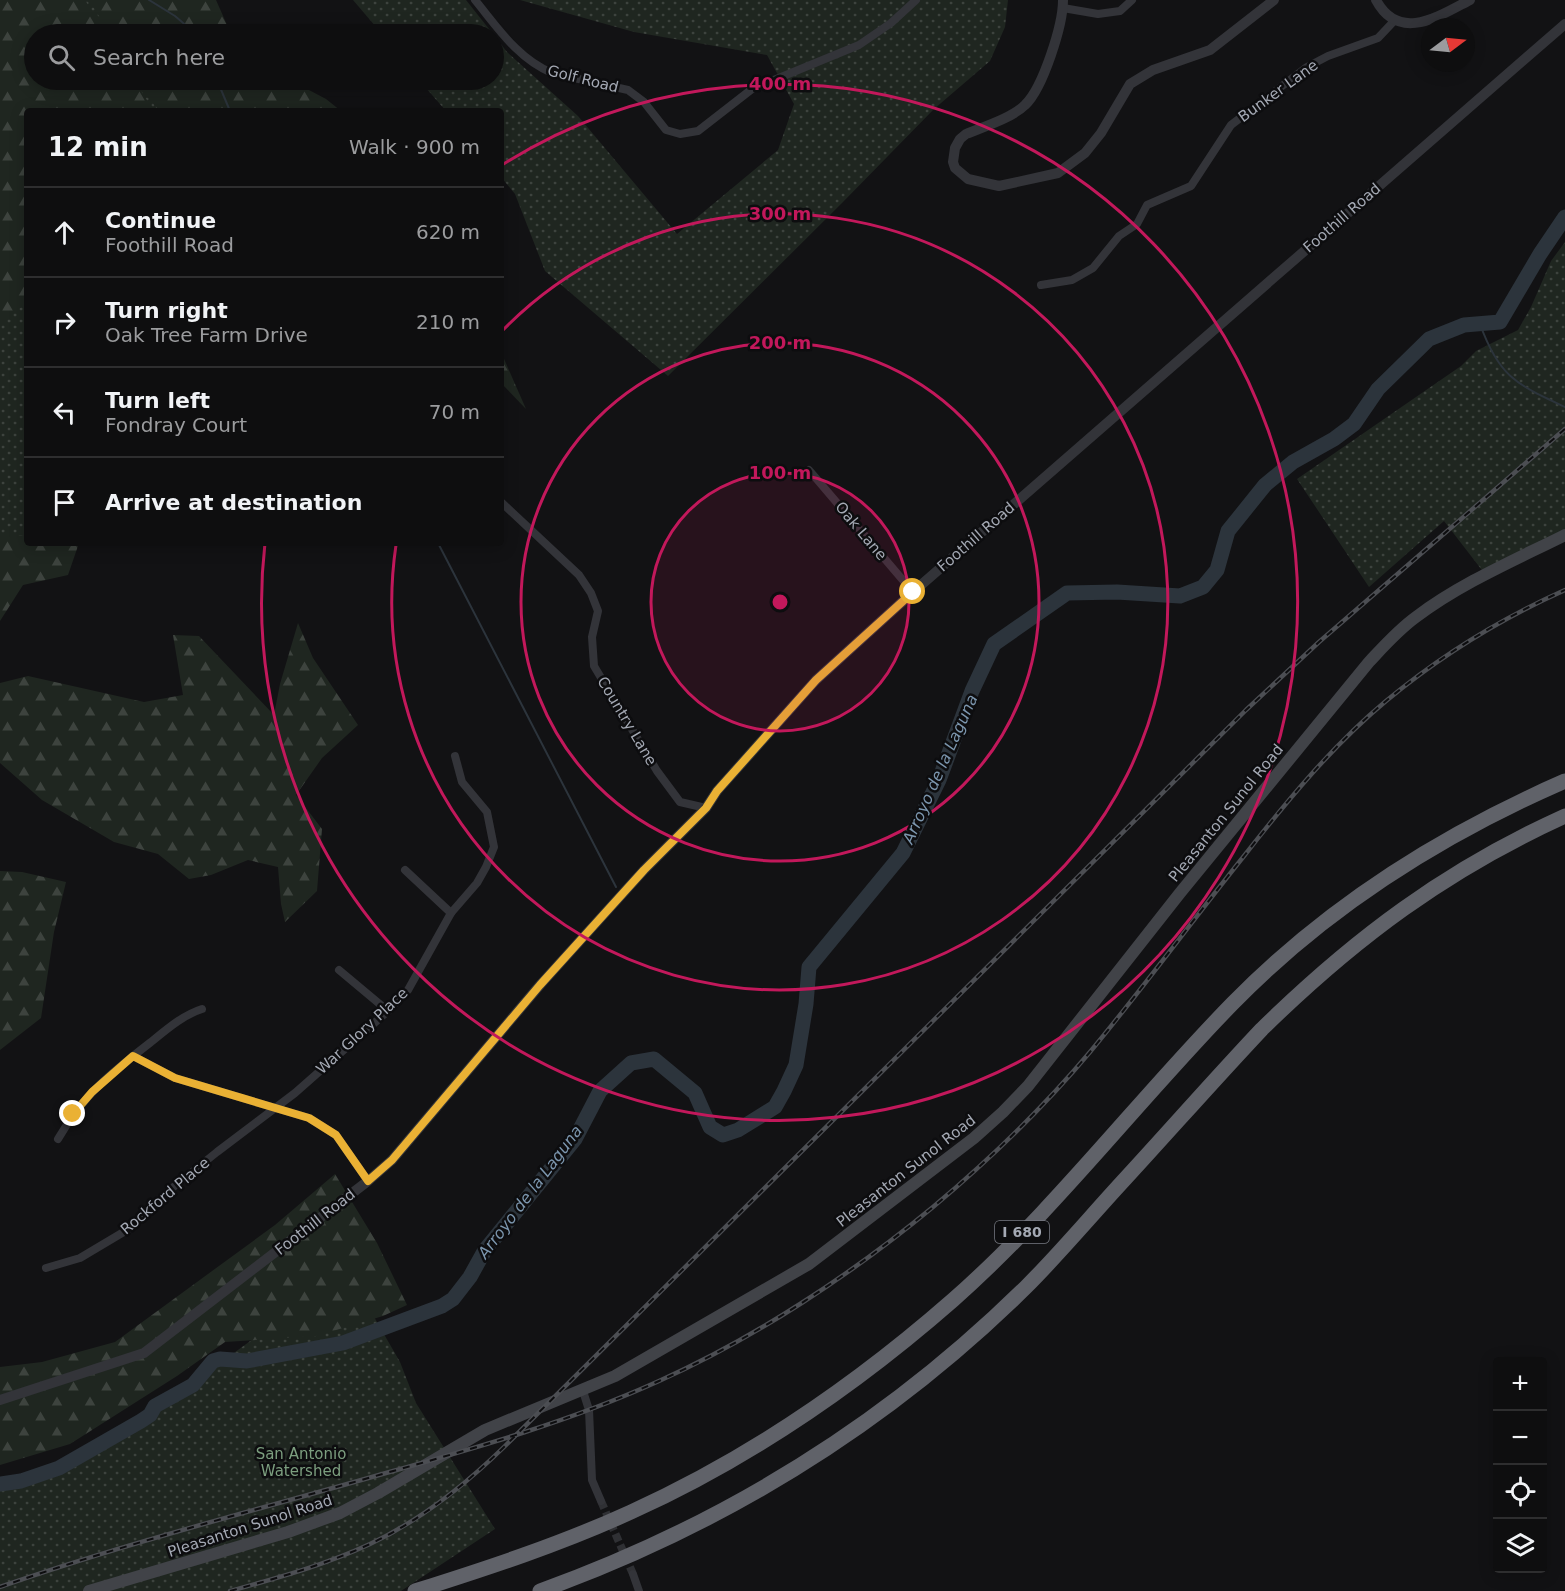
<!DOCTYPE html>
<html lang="en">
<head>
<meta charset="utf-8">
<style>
	:root { --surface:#0e0e0f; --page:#1c1c1d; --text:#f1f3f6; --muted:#9b9c9e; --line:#2e2e2f }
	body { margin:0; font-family:"DejaVu Sans",sans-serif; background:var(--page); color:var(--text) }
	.controls { position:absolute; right:18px; bottom:18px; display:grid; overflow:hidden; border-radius:6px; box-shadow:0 3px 15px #0003 }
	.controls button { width:54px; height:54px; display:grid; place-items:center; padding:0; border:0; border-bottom:2px solid var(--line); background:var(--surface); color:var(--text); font:30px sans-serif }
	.compass { position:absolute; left:1421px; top:18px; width:54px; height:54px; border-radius:50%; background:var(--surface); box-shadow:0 3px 15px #0003; rotate:74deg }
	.stop { position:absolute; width:18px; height:18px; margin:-14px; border:4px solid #eab134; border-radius:50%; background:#fff }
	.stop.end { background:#eab134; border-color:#fff; box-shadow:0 2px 6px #0008 }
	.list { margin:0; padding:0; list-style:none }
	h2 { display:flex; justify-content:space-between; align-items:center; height:78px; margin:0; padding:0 24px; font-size:26px }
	h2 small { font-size:20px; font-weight:400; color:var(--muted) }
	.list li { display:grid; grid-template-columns:39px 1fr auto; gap:18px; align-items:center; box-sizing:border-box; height:90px; padding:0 24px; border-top:2px solid var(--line) }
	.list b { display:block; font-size:22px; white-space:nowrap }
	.list p { margin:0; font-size:20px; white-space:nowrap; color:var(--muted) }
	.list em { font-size:20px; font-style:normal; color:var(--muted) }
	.icon { flex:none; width:33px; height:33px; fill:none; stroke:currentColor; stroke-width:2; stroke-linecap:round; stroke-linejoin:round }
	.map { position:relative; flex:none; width:1565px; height:1591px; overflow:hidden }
	.search { position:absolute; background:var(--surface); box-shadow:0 3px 15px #0003; left:24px; top:24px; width:480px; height:66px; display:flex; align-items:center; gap:15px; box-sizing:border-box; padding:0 21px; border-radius:33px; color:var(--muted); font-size:22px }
	.panel { position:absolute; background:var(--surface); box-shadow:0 3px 15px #0003; left:24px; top:108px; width:480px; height:438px; border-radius:6px }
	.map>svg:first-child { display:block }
</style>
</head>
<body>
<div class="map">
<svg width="1565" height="1591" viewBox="0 0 1565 1591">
	<defs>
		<pattern id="grass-dots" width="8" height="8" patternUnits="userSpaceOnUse" patternTransform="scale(1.5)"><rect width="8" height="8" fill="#1f2620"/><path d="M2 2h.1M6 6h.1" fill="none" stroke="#3d433e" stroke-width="1.8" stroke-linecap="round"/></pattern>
		<pattern id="forest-firs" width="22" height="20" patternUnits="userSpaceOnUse" patternTransform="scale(1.5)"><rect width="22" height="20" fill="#1f2620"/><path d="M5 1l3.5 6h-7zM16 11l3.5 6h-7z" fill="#3d433e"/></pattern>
	</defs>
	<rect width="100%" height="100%" fill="#121214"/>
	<!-- grass -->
	<g fill="url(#grass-dots)">
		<path d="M0,0H101L122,34H34V80H150L169,111H27V543L0,572Z"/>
		<path d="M353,0H466L493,34H382Z"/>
		<path d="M520,0H1008L1005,27L990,61L934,109L842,203L668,376L545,271L515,194L501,177V111H446L419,80H494V35L507,52L578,116L677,234L778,150L794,104L767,55L634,32Z"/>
		<path d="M1565,242V539L1488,578L1444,521L1369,587L1297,479L1461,366L1476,351L1518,330L1531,307L1551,261Z"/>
		<path d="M347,1270L400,1362L416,1403L495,1529L401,1591H0V1482L96,1454Z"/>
	</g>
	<!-- forest -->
	<g fill="url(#forest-firs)">
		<path d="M0,0H85L107,34H34V80H134L154,111H27V303L0,322Z"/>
		<path d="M89,0H216L231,34H110Z"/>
		<path d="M138,80H290L326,99L341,111H158Z"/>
		<path d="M501,352L526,409L501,383Z"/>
		<path d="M0,533L24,536L27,533V543H79L68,575L23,585L0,621Z"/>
		<path d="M298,623L313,658L358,725L322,758L296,795L322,829L317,891L285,922L281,904L278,867L248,860L211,875L189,879L158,854L114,842L42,800L0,763V683L28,676L144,702L183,695L173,635L199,636L274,715L280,684Z"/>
		<path d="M0,871L22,872L66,882L54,932L41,1018L0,1050Z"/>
		<path d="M335,1174L377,1243L407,1305L383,1316L316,1336L225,1342L177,1376L70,1444L0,1465V1367L42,1362L115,1342L275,1225Z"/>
	</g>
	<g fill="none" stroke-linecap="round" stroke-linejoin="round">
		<!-- stream -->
		<g stroke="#2c343c" stroke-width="2">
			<path d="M149,0L175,16L196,34"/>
			<path d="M217,80L230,111"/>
			<path d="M1480,324C1499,377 1516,384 1565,407"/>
			<path d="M438,543L616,887"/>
		</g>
		<!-- river -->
		<path stroke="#2c343c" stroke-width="15" d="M0,1484L21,1481L59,1468L141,1421L150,1415L155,1406L193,1385L213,1361L220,1359L247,1361L343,1343L442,1306L453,1299L470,1277L485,1250L575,1139L600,1091L631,1063L654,1059L695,1093L710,1127L723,1135L738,1130L775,1107L784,1091L796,1065L806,1004L809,967L903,853L939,780L972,691L994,644L1067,593L1117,592L1180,596L1203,587L1217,570L1228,531L1265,485L1293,462L1334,439L1354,424L1378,389L1429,339L1464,325L1500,322L1540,254L1565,217"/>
		<!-- minor-tunnel -->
		<path stroke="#2f3034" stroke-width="8" stroke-dasharray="8 4" stroke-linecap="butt" d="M601,1501L633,1574"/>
		<!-- minor -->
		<g stroke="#333439" stroke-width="8">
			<path d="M475,0C498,28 518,59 552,73L628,90L644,102L666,130L680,134L698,131L752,89L859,45L891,23L916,0"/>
			<path d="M1063,8L1098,14L1120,11L1132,0"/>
			<path d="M1041,285L1072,280L1093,268L1119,236L1137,224L1147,205L1191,186L1231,125L1307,67L1328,56L1378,38L1395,20"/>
			<path d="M809,470L913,592"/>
			<path d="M501,502L579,575L591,593L598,611L592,637L594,666L657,771L680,802L706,808"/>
			<path d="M405,870L451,913"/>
			<path d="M339,970L388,1011"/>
			<path d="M133,1056L175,1078L309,1118L336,1135L368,1181"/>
			<path d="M58,1139C84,1094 111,1073 151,1042C167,1029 183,1015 202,1009"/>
			<path d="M46,1268L80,1258L127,1230L171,1189L217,1152L295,1093L388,1011L408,990L451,913L477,883L486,867L494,847L487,812L462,782L455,756"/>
			<path d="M583,1391L589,1410L592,1480L601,1501"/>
			<path d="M633,1574L639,1591"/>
		</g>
		<!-- tertiary -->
		<g stroke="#333439" stroke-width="10">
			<path d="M1063,0C1063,25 1043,88 1025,105C1012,118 983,127 966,134L960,139L955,148L953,162L955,168L968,179L999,186L1058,173L1085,153L1101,133L1130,84L1153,70L1210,50L1274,0"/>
			<path d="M1376,0C1399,43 1439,16 1470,0"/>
			<path d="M0,1400L144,1353L368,1181L392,1160L540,985L644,870L706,808L717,791L816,680L913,592L1565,24"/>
		</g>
		<!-- secondary -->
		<path stroke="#414348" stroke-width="12" d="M89,1591L288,1532L340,1513L378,1493L485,1430L615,1376L809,1264L974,1138L1003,1112L1028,1086L1180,893L1369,662C1384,646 1398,630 1416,617C1461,583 1515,560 1565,535"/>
		<!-- motorway -->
		<g stroke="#606269" stroke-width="15">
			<path d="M415,1591C488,1568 561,1544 631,1512C748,1459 856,1385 953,1300C1055,1210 1138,1100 1233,1003C1328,906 1441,835 1565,781"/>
			<path d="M540,1591C723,1525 887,1424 1026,1287C1057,1256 1085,1223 1114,1191C1164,1137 1212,1082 1262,1029C1355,938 1446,870 1565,816"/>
		</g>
		<!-- rail casing -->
		<g stroke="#4c4e53" stroke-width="4.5">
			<g id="rail">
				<path d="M0,1587C126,1543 257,1510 386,1473C479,1447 571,1421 659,1381C755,1338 852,1274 933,1207C989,1160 1043,1108 1090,1052C1143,988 1192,921 1244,856C1287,801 1332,746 1386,701C1440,656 1500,619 1565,590"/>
				<path d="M230,1591C277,1578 325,1565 370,1544C421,1520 464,1486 504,1447L1246,710L1319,642L1565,429"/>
			</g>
		</g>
		<!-- rail -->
		<use href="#rail" stroke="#0d0d0f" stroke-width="2" stroke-dasharray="7" stroke-linecap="butt"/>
	</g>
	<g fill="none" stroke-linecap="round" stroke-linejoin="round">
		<!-- route -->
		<path stroke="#eab134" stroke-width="8" d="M73,1114L92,1092L133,1056L175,1078L309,1118L336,1135L368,1181L392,1160L540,985L644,870L706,808L717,791L816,680L913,592"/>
	</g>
	<!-- distance rings -->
	<circle cx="780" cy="602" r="129" fill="#c2185b" fill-opacity=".12"/>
	<g fill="none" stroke="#c2185b" stroke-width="3">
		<circle cx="780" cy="602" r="129"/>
		<circle cx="780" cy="602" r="259"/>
		<path d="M503 330A388 388 0 1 1 396 545"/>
		<path d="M502 165A518 518 0 1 1 265 543"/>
	</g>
	<g text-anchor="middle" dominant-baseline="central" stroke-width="5" stroke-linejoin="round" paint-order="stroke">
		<!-- shield labels -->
		<rect fill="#0d0d0f" stroke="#777a82" stroke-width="1.5" x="995" y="1221" width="54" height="22" rx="4.5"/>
		<g font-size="14" font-weight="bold" fill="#a4a9b4">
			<text x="1022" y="1232">I 680</text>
		</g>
		<!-- street labels -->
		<g font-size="15" fill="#a4a9b4" stroke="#0d0d0f">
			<text transform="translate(583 79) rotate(14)">Golf Road</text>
			<text transform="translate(1278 91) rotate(-36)">Bunker Lane</text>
			<text transform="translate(1342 218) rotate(-41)">Foothill Road</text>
			<text transform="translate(861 531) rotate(50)">Oak Lane</text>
			<text transform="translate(976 537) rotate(-41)">Foothill Road</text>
			<text transform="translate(627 721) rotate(59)">Country Lane</text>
			<text transform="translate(1226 813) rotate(-51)">Pleasanton Sunol Road</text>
			<text transform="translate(362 1031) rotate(-43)">War Glory Place</text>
			<text transform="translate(906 1171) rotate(-38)">Pleasanton Sunol Road</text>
			<text transform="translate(165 1196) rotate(-40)">Rockford Place</text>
			<text transform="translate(315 1222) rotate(-38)">Foothill Road</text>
			<text transform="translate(250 1526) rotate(-18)">Pleasanton Sunol Road</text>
		</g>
		<!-- park labels -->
		<g font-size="15" fill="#7c9e7f" stroke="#0d0d0f">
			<text x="301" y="1454">San Antonio<tspan x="301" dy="17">Watershed</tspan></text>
		</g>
		<!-- water labels -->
		<g font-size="16" font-style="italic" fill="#7c96ae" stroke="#0d0d0f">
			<text transform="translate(940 769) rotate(-66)">Arroyo de la Laguna</text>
			<text transform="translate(530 1192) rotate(-53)">Arroyo de la Laguna</text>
		</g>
	</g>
	<circle cx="780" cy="602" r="9" fill="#c2185b" stroke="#0d0d0f" stroke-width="3"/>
	<g font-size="18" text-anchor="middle" font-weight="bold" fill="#c2185b" stroke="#0d0d0f" stroke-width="5" stroke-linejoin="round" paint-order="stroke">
		<text x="780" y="90">400 m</text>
		<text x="780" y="220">300 m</text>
		<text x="780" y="349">200 m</text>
		<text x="780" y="479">100 m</text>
	</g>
</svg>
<div class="controls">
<button>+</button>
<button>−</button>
<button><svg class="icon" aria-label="locate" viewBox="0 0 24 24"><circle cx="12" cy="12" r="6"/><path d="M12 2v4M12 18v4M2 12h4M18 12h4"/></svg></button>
<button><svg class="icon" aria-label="layers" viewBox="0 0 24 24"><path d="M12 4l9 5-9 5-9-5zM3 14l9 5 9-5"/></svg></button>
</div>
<svg class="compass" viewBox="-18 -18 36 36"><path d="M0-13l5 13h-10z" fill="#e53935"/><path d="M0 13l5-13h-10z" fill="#9b9c9e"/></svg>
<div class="stop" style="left:913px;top:592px"></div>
<div class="stop end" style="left:73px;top:1114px"></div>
<div class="search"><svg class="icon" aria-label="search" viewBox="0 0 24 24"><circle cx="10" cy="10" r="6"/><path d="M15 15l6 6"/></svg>Search here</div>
<section class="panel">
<h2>12 min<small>Walk · 900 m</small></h2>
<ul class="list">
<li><svg class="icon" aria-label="ahead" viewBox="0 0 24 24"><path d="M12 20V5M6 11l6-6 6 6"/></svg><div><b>Continue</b><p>Foothill Road</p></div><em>620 m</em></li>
<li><svg class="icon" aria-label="right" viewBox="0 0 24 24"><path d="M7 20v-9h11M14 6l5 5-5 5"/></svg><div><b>Turn right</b><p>Oak Tree Farm Drive</p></div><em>210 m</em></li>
<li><svg class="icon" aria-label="left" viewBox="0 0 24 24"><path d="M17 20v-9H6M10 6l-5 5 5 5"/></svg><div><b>Turn left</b><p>Fondray Court</p></div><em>70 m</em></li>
<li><svg class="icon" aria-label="arrive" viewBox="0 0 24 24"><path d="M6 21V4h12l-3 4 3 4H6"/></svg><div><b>Arrive at destination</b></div></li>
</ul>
</section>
</div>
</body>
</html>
